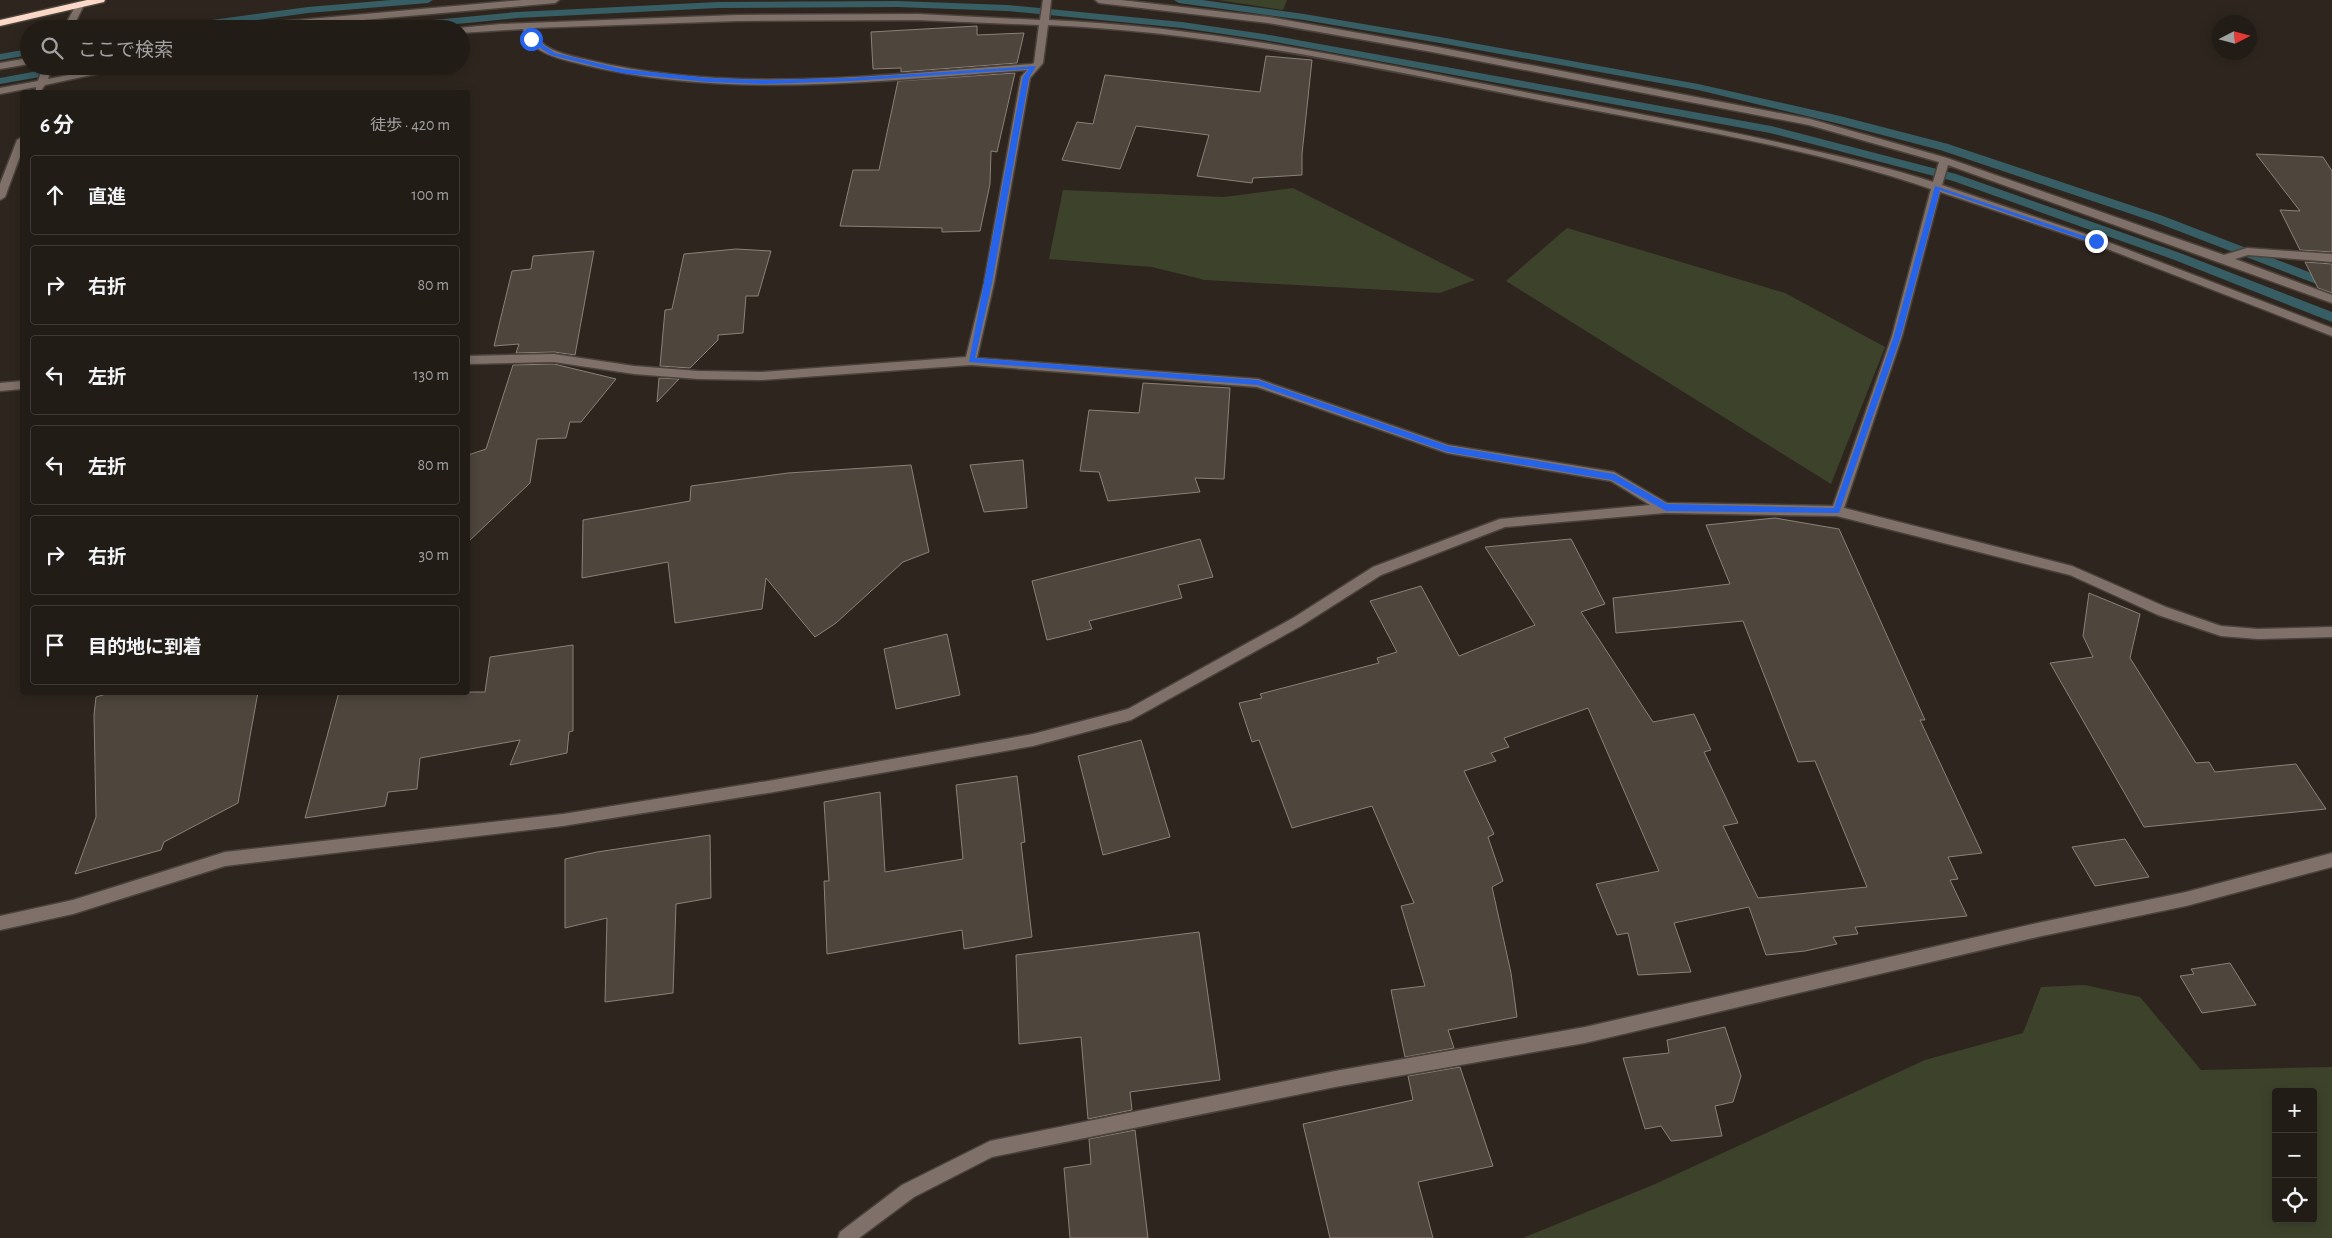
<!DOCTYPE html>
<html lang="ja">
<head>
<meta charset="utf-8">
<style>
	:root { --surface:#221c16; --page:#2a251f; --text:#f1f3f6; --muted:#a2a1a1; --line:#3f3a35 }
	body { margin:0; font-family:"Alegreya Sans","Noto Sans JP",sans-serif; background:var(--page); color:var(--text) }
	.controls { position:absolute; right:15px; bottom:15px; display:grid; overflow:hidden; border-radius:5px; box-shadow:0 2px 12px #0003 }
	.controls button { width:45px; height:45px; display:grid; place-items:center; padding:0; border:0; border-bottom:1px solid var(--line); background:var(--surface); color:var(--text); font:25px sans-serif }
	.compass { position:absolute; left:2212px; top:15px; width:45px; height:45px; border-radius:50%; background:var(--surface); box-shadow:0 2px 12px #0003; rotate:84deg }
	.stop { position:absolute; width:15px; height:15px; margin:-11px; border:4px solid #2563eb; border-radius:50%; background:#fff }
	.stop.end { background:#2563eb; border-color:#fff; box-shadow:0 1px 5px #0008 }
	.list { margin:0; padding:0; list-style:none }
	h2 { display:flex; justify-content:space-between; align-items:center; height:65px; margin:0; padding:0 20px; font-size:21px }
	h2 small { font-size:16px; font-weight:400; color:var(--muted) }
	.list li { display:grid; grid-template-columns:32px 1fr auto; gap:15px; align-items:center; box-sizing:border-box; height:80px; margin:0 10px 10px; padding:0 10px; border:1px solid var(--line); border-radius:5px }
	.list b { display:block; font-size:19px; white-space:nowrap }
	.list em { font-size:16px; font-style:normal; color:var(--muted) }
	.icon { flex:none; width:28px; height:28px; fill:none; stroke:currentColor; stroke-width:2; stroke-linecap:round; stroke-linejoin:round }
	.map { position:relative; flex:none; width:2332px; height:1238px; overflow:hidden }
	.search { position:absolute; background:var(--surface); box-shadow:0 2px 12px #0003; left:20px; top:20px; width:450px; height:55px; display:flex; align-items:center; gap:12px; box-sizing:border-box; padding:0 18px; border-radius:28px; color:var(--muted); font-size:19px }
	.panel { position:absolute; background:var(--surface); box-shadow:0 2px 12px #0003; left:20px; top:90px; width:450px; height:605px; border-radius:5px }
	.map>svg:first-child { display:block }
</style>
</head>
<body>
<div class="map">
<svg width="2332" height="1238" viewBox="0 0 2332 1238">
	<rect width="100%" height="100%" fill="#2e261e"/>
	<!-- green -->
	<g fill="#3d432b" fill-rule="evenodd">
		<path d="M1218,0H1287L1283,10Z"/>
		<path d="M1293,188L1475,280L1440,293L1205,280L1152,267L1049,259L1063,190L1224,197Z"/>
		<path d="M1567,228L1785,293L1885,347L1831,484L1506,281Z"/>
		<path d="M2085,985L2140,997L2201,1070L2332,1067V1238H1523L1653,1185L1925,1060L2023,1033L2041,987ZM2276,1092H2313V1219H2276Z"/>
	</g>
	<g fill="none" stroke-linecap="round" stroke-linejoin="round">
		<!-- stream -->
		<g fill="#375e65" fill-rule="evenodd">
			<path d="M391,0H433L428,3L308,13L193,29H163L168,26L308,7Z"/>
			<path d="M1174,0H1202L1304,14L1440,37L1698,84L1840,116L1948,144L2163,216L2332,281V290L2155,222L1940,150L1840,124L1698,90L1440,43L1304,20L1179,3Z"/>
			<path d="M897,1L1007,5L1182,22L1264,34L1771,126L1956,174L2180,253L2332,312V322L2172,259L1953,181L1770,133L1264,40L1182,28L1007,11L897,7L718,8L517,18L406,29H365L370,26L517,12L718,2Z"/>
			<path d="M29,49V55L0,60V54Z"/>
			<path d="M65,66H90L85,69L0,84V78Z"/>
		</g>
	</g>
	<!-- building -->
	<g fill="#4e453c" stroke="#8b8178">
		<path d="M977,26V35L1024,33L1017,63L901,72V68L873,69L871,32Z"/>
		<path d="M1266,56L1312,60L1302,154V175L1253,178L1252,183L1197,176L1209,135L1136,126L1120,169L1062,160L1077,122L1093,124L1105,75L1260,92Z"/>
		<path d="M1015,73L997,152L991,151L990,184L980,231L942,232V228L840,226L853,170H879L898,81Z"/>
		<path d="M2256,154L2323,157L2332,171V252L2300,250L2280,210L2300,211Z"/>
		<path d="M736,249L771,251L758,296H746L743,333L718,335V340L690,368L660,366L665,310L672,309L684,254Z"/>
		<path d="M594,251L575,355L554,352L516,353L519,344L494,346L512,271L531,269L533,256Z"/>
		<path d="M2305,262L2332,264V293L2318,288Z"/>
		<path d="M554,364L616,379L581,422H570L566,438L537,439L530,483L468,542V455L486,449L513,365Z"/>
		<path d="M659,378L679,379L657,402Z"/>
		<path d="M1143,383L1230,388L1224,479L1195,478L1200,492L1108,501L1099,472L1080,471L1089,410L1139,413Z"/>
		<path d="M1023,460L1027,508L984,512L970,465Z"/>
		<path d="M911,465L929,552L903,562L836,623L815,637L766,578L762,609L675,623L668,562L582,578L583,520L690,501L691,486L788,473Z"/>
		<path d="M1775,518L1839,529L1925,720H1920L1982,853L1948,857L1958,879L1950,880L1967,916L1855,927L1858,934L1833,937L1837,944L1805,951L1766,955L1749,907L1674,923L1691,972L1638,975L1628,933L1617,935L1596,884L1659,871L1588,708L1504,738L1509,747L1491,753L1496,761L1464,771L1494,834L1488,837L1503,881L1492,887L1511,973L1517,1017L1448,1030L1454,1048L1405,1057L1391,990L1425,986L1401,906L1414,903L1372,806L1292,828L1259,740L1252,742L1239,703L1262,698L1260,694L1379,663L1377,658L1397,652L1370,601L1421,586L1459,656L1535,625L1485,547L1571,539L1605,604L1581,612L1653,722L1694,714L1711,750L1704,752L1738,823L1723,826L1758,898L1867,887L1815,761L1798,762L1743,621L1616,633L1613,598L1730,584L1706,525Z"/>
		<path d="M1200,539L1213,577L1178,585L1182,598L1089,621L1092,629L1047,640L1032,581Z"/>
		<path d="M2089,593L2140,614L2130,658L2196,763L2209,762L2215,772L2296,764L2326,809L2144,827L2050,663L2093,657L2083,636Z"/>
		<path d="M947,634L960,695L896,709L884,649Z"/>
		<path d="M573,645V731L569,732L567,753L510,765L520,740L420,758L417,789L388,792L385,806L305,818L339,692H485L490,657Z"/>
		<path d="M113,692H258L238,803L164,842L161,850L75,874L96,817L94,715L96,697Z"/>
		<path d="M1141,740L1170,837L1103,855L1078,756Z"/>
		<path d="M1017,776L1025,842L1021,843L1032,937L964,949L962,930L827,954L824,881H829L824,802L880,792L885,872L963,859L956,785Z"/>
		<path d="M710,835L711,898L676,904L673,993L605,1002L607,918L565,928V859L597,852Z"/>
		<path d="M2125,839L2149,877L2095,886L2072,847Z"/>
		<path d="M1199,932L1220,1080L1130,1092L1132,1110L1088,1119L1081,1037L1019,1044L1016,955Z"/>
		<path d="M2230,963L2256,1005L2202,1013L2180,976L2194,974L2191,969Z"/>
		<path d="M1725,1027L1741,1076L1733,1102L1715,1106L1722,1136L1671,1141L1661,1126L1645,1129L1623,1058L1669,1053L1667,1040Z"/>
		<path d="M1460,1067L1493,1166L1418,1182L1433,1238H1330L1303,1124L1413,1100L1408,1076Z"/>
		<path d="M1135,1130L1148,1238H1070L1064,1168L1091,1164L1089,1139Z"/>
	</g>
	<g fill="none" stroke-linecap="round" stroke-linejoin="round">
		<!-- minor casing -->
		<g stroke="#4a423b" stroke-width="3">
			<g id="minor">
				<path d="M522,0H559L555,3L262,29H229L233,26Z"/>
				<path d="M1043,0H1051L1049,20C1216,27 1381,64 1545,96C1634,113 1723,129 1811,150C1852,159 1893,169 1933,182L1939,162L1809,125L1432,52L1268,23L1099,3L1095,0H1121L1268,17L1432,46L1810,119L1947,158L2224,255L2247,248L2332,254V262L2248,255L2235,259L2332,295V303L1948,165L1942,185L2100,239L2332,328V336L2092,243L1940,192L1902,336L1844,508L2072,566L2166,607L2221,626L2258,629L2332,627V637L2258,639L2221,636L2158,615L2070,575L1837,516L1665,513L1505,527L1381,575L1301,626L1131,720L1033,746L774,792L563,826L225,866L73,914L0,930V916L73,900L225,852L563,814L774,780L1033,734L1128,709L1293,618L1373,567L1500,519L1650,505L1611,481L1447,453L1257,387L971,365L761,380L698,379L634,374L554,362L468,364V356L554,354L634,366L698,371L761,372L966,357L984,283L1021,77L1027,70C881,80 729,100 585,65C562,59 531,55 523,29L461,33V29L458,28L501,24L737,15L918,14L1040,20ZM918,20L1039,25L1034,63L1032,64C886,74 732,95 588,60C568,55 539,51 532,28L737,21ZM1048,25C1215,32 1380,69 1544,101C1673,126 1806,146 1931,189L1892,336L1833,506L1667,503L1614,472L1448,445L1258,379L977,358L994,283L1030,78L1043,63Z"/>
				<path d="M80,2L84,5L72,29H63L76,5Z"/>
				<path d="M29,58V64L0,69V63Z"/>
				<path d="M43,66H52L48,79L114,66H133L45,85L40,92H36V87L0,94V88L38,81Z"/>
				<path d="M22,137V151L5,197L0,200V184L17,140Z"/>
				<path d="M22,381V389L0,391V383Z"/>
				<path d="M2332,853V867L2186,906L2042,936L1585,1043L1335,1087L992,1157L914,1197L859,1238H838L840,1232L902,1185L990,1141L1335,1071L1585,1027L2042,922L2186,892Z"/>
			</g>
		</g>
		<!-- highway casing -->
		<g stroke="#4a423b" stroke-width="3">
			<path id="highway" d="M87,0H105L104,2L0,26V20Z"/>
		</g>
		<!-- minor -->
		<use href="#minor" fill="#7f716a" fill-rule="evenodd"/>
		<!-- highway -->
		<use href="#highway" fill="#fbd8c7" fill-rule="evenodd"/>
	</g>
	<!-- route -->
	<path fill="#2563eb" d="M529,38H533L555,53L622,69L708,78L765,80L850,78L1036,66L1029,78L992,283L975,358L1258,380L1448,446L1614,474L1667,504L1834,508L1894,336L1935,186L2099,241L2094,243L1940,190L1901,336L1839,513L1666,511L1612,480L1447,452L1258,385L969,362L1023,77L1029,69L850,81L765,84L708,82L622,73L551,55L529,40Z"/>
</svg>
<div class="controls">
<button>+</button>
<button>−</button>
<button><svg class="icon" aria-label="locate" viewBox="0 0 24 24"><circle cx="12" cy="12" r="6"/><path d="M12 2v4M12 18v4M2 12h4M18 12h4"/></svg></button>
</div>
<svg class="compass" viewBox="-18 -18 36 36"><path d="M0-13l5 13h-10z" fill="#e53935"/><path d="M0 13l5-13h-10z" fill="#a2a1a1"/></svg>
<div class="stop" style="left:531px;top:39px"></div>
<div class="stop end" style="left:2096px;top:241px"></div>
<div class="search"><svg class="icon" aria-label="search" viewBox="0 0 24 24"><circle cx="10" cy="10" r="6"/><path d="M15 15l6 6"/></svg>ここで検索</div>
<section class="panel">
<h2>6 分<small>徒歩 · 420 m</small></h2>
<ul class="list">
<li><svg class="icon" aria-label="ahead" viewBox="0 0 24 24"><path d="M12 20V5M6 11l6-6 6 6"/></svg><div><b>直進</b></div><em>100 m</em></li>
<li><svg class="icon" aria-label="right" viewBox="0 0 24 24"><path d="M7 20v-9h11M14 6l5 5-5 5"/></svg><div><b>右折</b></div><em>80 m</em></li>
<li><svg class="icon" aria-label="left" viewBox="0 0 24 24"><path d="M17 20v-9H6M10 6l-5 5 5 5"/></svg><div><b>左折</b></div><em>130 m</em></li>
<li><svg class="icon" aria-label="left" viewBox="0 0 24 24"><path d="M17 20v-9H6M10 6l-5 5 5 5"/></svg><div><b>左折</b></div><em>80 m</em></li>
<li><svg class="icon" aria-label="right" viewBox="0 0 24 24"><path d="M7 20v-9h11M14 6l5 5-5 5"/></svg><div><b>右折</b></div><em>30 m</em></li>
<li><svg class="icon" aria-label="arrive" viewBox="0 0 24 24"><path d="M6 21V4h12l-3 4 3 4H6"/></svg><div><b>目的地に到着</b></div></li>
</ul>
</section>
</div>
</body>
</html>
